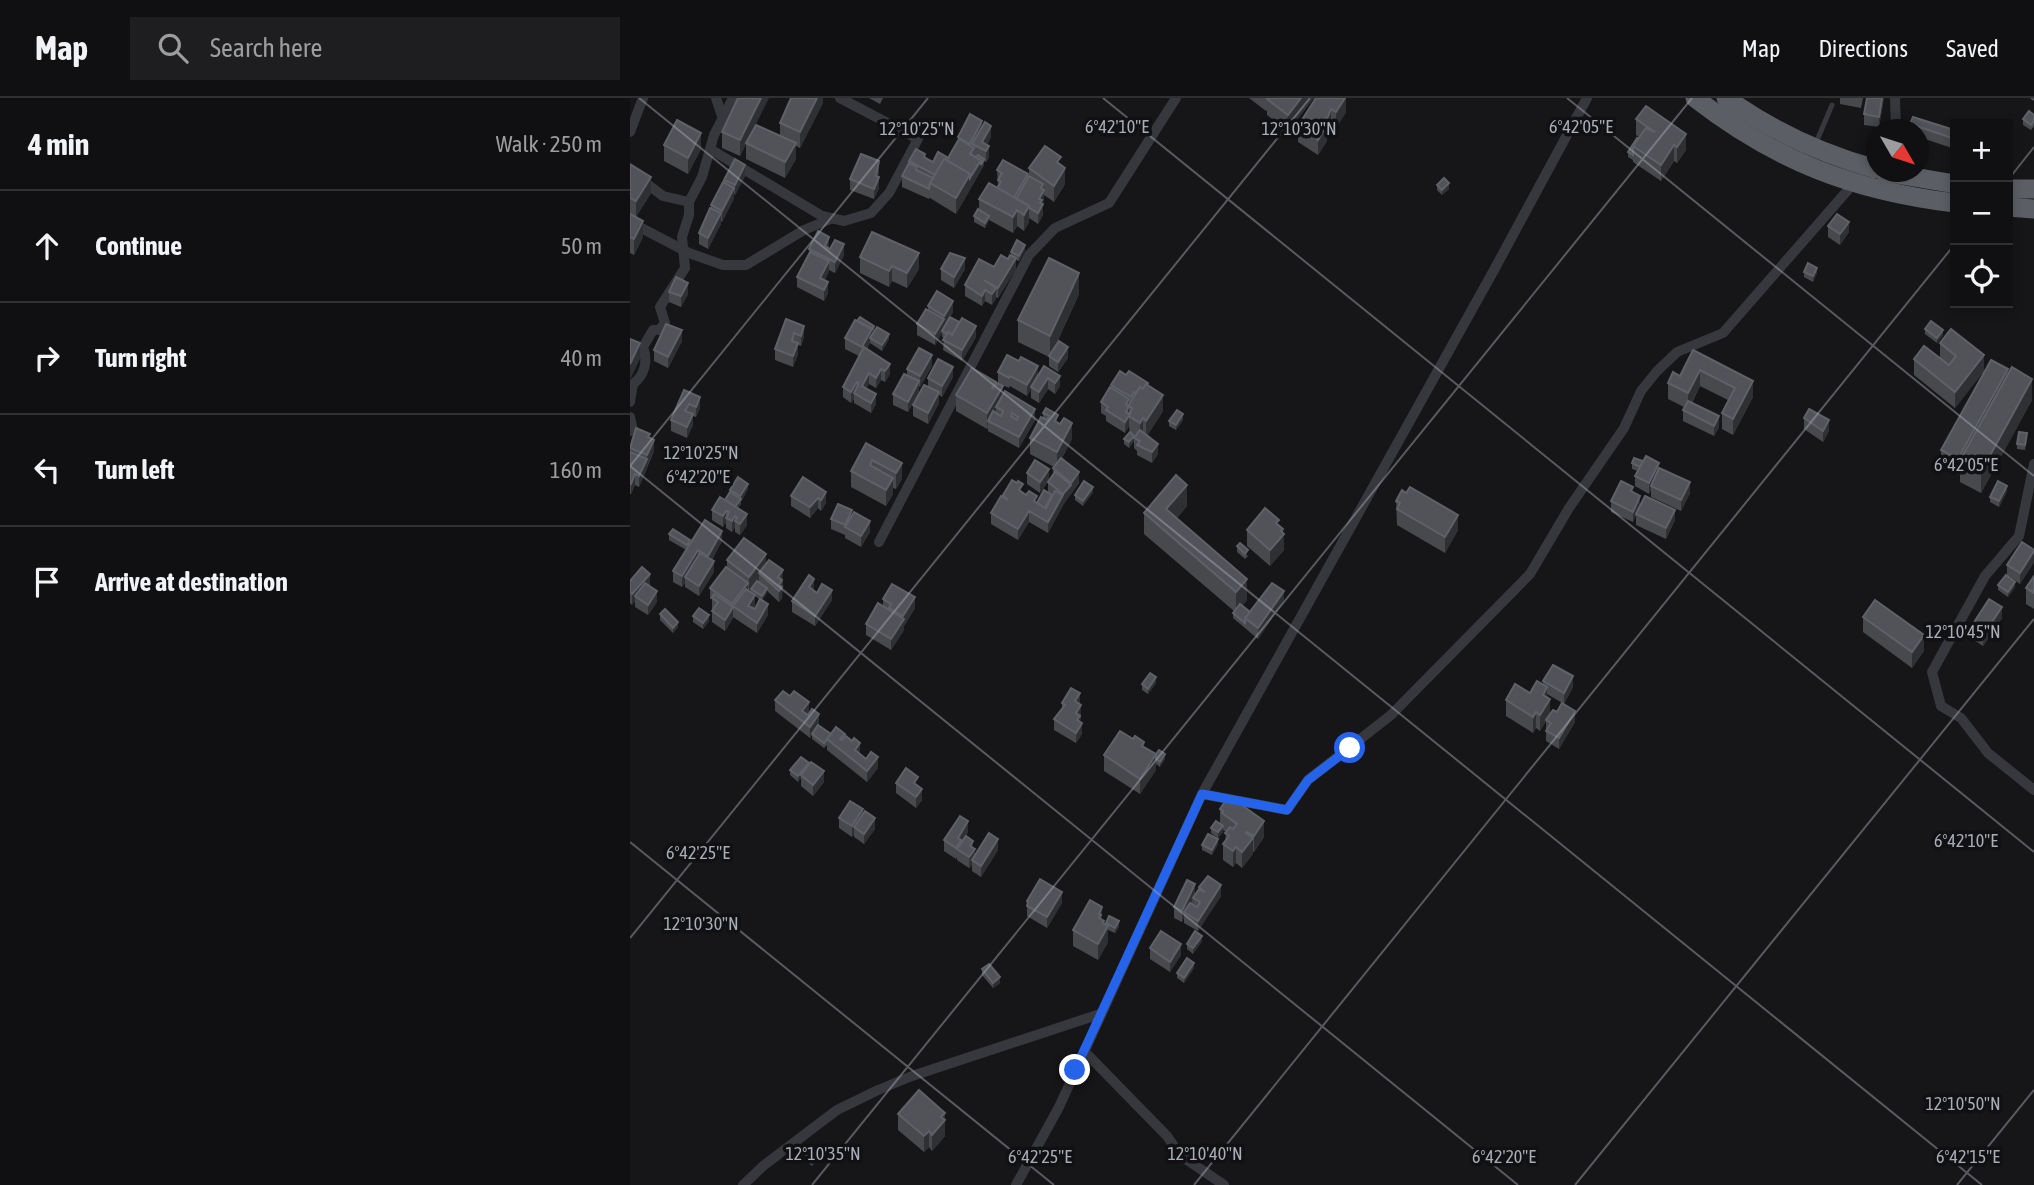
<!DOCTYPE html>
<html lang="en">
<head>
<meta charset="utf-8">
<style>
	:root { --surface:#101012; --page:#1e1e20; --text:#f1f3f6; --muted:#9c9d9f; --line:#303032 }
	body { margin:0; font-family:"Asap Condensed",sans-serif; background:var(--page); color:var(--text) }
	.controls { position:absolute; right:21px; top:21px; display:grid; overflow:hidden; border-radius:0px; box-shadow:0 4px 10px #0003 }
	.controls button { width:63px; height:63px; display:grid; place-items:center; padding:0; border:0; border-bottom:2px solid var(--line); background:var(--surface); color:var(--text); font:35px sans-serif }
	.compass { position:absolute; left:1236px; top:21px; width:63px; height:63px; border-radius:50%; background:var(--surface); box-shadow:0 4px 10px #0003; rotate:129deg }
	.stop { position:absolute; width:21px; height:21px; margin:-16px; border:5px solid #2563eb; border-radius:50%; background:#fff }
	.stop.end { background:#2563eb; border-color:#fff; box-shadow:0 2px 7px #0008 }
	.list { margin:0; padding:0; list-style:none }
	h2 { display:flex; justify-content:space-between; align-items:center; height:91px; margin:0; padding:0 28px; font-size:30px }
	h2 small { font-size:23px; font-weight:400; color:var(--muted) }
	.list li { display:grid; grid-template-columns:46px 1fr auto; gap:21px; align-items:center; box-sizing:border-box; height:112px; padding:0 28px; border-top:2px solid var(--line) }
	.list b { display:block; font-size:26px; white-space:nowrap }
	.list em { font-size:23px; font-style:normal; color:var(--muted) }
	.icon { flex:none; width:38px; height:38px; fill:none; stroke:currentColor; stroke-width:2; stroke-linecap:round; stroke-linejoin:round }
	.map { position:relative; flex:none; width:1404px; height:1087px; overflow:hidden }
	header { display:flex; align-items:center; gap:42px; box-sizing:border-box; height:98px; padding:0 35px; background:var(--surface); border-bottom:2px solid var(--line) }
	header strong { font-size:33px }
	nav { display:flex; gap:38px; margin-inline-start:auto; font-size:24px }
	.search { width:490px; height:63px; background:var(--page); display:flex; align-items:center; gap:18px; box-sizing:border-box; padding:0 24px; border-radius:0px; color:var(--muted); font-size:26px }
	main { display:flex }
	aside { flex:1; background:var(--surface) }
	.map>svg:first-child { display:block }
</style>
</head>
<body>
<header>
<strong>Map</strong>
<div class="search"><svg class="icon" aria-label="search" viewBox="0 0 24 24"><circle cx="10" cy="10" r="6"/><path d="M15 15l6 6"/></svg>Search here</div>
<nav><a>Map</a><a>Directions</a><a>Saved</a></nav>
</header>
<main>
<aside>
<h2>4 min<small>Walk · 250 m</small></h2>
<ul class="list">
<li><svg class="icon" aria-label="ahead" viewBox="0 0 24 24"><path d="M12 20V5M6 11l6-6 6 6"/></svg><div><b>Continue</b></div><em>50 m</em></li>
<li><svg class="icon" aria-label="right" viewBox="0 0 24 24"><path d="M7 20v-9h11M14 6l5 5-5 5"/></svg><div><b>Turn right</b></div><em>40 m</em></li>
<li><svg class="icon" aria-label="left" viewBox="0 0 24 24"><path d="M17 20v-9H6M10 6l-5 5 5 5"/></svg><div><b>Turn left</b></div><em>160 m</em></li>
<li><svg class="icon" aria-label="arrive" viewBox="0 0 24 24"><path d="M6 21V4h12l-3 4 3 4H6"/></svg><div><b>Arrive at destination</b></div></li>
</ul>
</aside>
<div class="map">
<svg width="1404" height="1087" viewBox="0 0 1404 1087">
	<rect width="100%" height="100%" fill="#161618"/>
	<g fill="none" stroke-linecap="round" stroke-linejoin="round">
		<!-- service -->
		<path stroke="#37383d" stroke-width="5" d="M1185,47L1202,7"/>
		<!-- minor -->
		<g stroke="#37383d" stroke-width="10">
			<path d="M86,0L93,21"/>
			<path d="M1265,0L1266,32"/>
			<path d="M0,34L13,0"/>
			<path d="M80,51L192,118L214,123L241,115L259,95L288,41L210,0"/>
			<path d="M0,73L33,98L59,104L72,79L84,37L103,0"/>
			<path d="M0,124L59,155L93,167H116L174,132L203,120"/>
			<path d="M0,304L3,286C15,277 18,263 13,249L23,232H29L35,225L30,209L55,170L52,139L59,117V104"/>
			<path d="M0,319L3,332L0,333"/>
			<path d="M1404,366L1389,438L1355,478L1302,574L1311,608L1331,620L1358,655L1404,692"/>
			<path d="M249,444L399,157L425,130L479,105L546,0"/>
			<path d="M572,696L657,712L678,682L761,617L900,476L939,410L994,330L1011,293L1027,273L1047,254L1093,235L1224,85"/>
			<path d="M454,953L537,1038L550,1057L594,1087"/>
			<path d="M113,1087L133,1068L207,1012L248,992L282,978L470,916"/>
			<path d="M386,1087L429,1009L572,696L864,172L957,0"/>
		</g>
		<!-- trunk -->
		<g stroke="#5b5e65" stroke-width="19">
			<path d="M1065,0C1146,63 1224,93 1325,105"/>
			<path d="M1096,0C1142,33 1192,56 1246,71"/>
			<path d="M1254,74L1325,86"/>
			<path d="M1378,91H1404"/>
			<path d="M1378,109L1404,111"/>
		</g>
	</g>
	<!-- wall -->
	<g fill="#47494d" fill-rule="evenodd">
		<path d="M193,0V5L170,50L166,48V61L155,80L116,61V46L110,58L92,50V34L119,40L150,38V25Z"/>
		<path d="M239,0H253L250,6Z"/>
		<path d="M619,0H684L658,33L637,17V12L636,13Z"/>
		<path d="M716,0V14L706,30L701,27L697,36V43L688,57L668,44V28Z"/>
		<path d="M1210,0H1233L1231,10L1210,6Z"/>
		<path d="M1237,0H1254L1249,29L1234,27V16Z"/>
		<path d="M1404,17V28L1401,32L1393,27V21Z"/>
		<path d="M1006,21L1056,52L1047,65L1044,63L1031,83L1003,64V61V62L998,59V54L1009,39L1006,37Z"/>
		<path d="M1280,26L1324,32V43L1322,50L1289,39V32H1280Z"/>
		<path d="M352,28L361,39L357,47L359,59L356,64L354,63V67L326,116L300,100V99L299,101L272,89V78L279,65V63L295,60L303,64L317,59V62L328,44V39Z"/>
		<path d="M34,47L71,51L58,76L34,63Z"/>
		<path d="M0,66L21,95L6,119L13,139L4,157L0,155V116L4,118L0,116Z"/>
		<path d="M431,67L435,86L424,104L414,97V102L412,106L413,117L408,126L399,120V124L394,133L387,128L383,135L359,122L355,130L344,124V118L349,112V101L368,88L367,72L398,81L399,79V70Z"/>
		<path d="M249,73L248,79L249,90L244,101L220,92V81Z"/>
		<path d="M115,78L104,97V100L92,124L91,123V126L78,151L69,146V135L81,111V107L94,85V82Z"/>
		<path d="M807,87L819,91L812,97L807,92Z"/>
		<path d="M1198,128L1219,134L1210,147L1198,139Z"/>
		<path d="M199,150L214,157L205,175L199,172L195,182L198,195L194,203L167,189V179L179,155V151Z"/>
		<path d="M395,152L389,163L386,162V171L368,200L366,199L362,207L355,203L352,208L335,198V187L378,161L381,158V154Z"/>
		<path d="M230,159L289,171L277,190L262,183L259,189L230,175Z"/>
		<path d="M311,171H335L324,190L311,182Z"/>
		<path d="M1174,174L1187,175L1183,184L1174,179Z"/>
		<path d="M39,194L58,196L51,209L39,204Z"/>
		<path d="M449,196L425,249L438,260L428,274L419,268V259L388,244V222Z"/>
		<path d="M298,208L323,214L314,229V231L346,239L332,263L313,252L314,240L312,239V234L305,247L287,237V226L298,212Z"/>
		<path d="M156,221L174,239L171,248L168,247V256L163,269L145,262V251Z"/>
		<path d="M1295,231L1313,237L1307,245L1295,236Z"/>
		<path d="M244,234L259,241L252,253L240,245V244L237,251L260,276L255,284L251,282L246,290L239,286L236,290L246,306L241,315L224,305V301L221,305L213,299V289L229,258L215,251V240Z"/>
		<path d="M52,243L38,270L24,263V252Z"/>
		<path d="M1310,245L1354,273L1325,310L1284,277V261L1310,260Z"/>
		<path d="M1063,252L1123,299L1103,337L1092,331V315L1098,302L1070,288L1062,305L1089,329L1084,338L1053,323V312L1054,309L1038,301V285L1050,278Z"/>
		<path d="M302,268L290,289L289,288V294L278,314L263,307V296L277,277V271Z"/>
		<path d="M414,268L430,288L425,296L418,291L409,305L401,300V291L397,298L380,288L379,290L368,285V274L408,279Z"/>
		<path d="M1378,276L1402,302L1351,395L1330,384V371L1328,377L1311,367V352Z"/>
		<path d="M323,279L312,299L309,297V305L298,326L283,318V307L298,288V280Z"/>
		<path d="M366,287L373,296L405,322L389,350L358,333V330L357,331L326,313V297Z"/>
		<path d="M481,287L518,288L533,313L517,338L528,356L522,365L507,357V353L504,350V340L505,338L503,337L504,343L499,350L494,346V341L500,335L499,328L495,335L476,323V318L471,315V304L481,290Z"/>
		<path d="M54,292L70,310L66,319L63,318V327L57,340L41,333V322Z"/>
		<path d="M413,315L428,325L442,341L432,360L449,385L433,407L418,435L399,424L388,442L361,426V415L373,399V397L393,395L407,405L418,394V384L423,377V370L424,369L400,356V340L413,321Z"/>
		<path d="M1174,320L1199,333L1193,344L1174,331Z"/>
		<path d="M553,322L546,332L539,328V323Z"/>
		<path d="M20,340L24,353L9,389L5,387L1,396H0V347Z"/>
		<path d="M1397,340L1395,352L1387,351V346Z"/>
		<path d="M236,345L272,381L266,391L263,390V396L256,408L221,389V373Z"/>
		<path d="M1002,365L1029,370L1060,395L1051,413L1021,399V392L1019,396L1005,388V378L1008,373L1002,371Z"/>
		<path d="M397,375L419,382L410,395L397,386Z"/>
		<path d="M173,379L196,405L191,413L188,410L180,420L161,408V398Z"/>
		<path d="M118,391L111,403V406L108,410L117,427L110,437L105,434V429L102,434L96,430V424L93,429L82,422V412L95,402L100,394V392Z"/>
		<path d="M1377,393L1369,409L1360,404V399Z"/>
		<path d="M463,394L453,408L445,402V397Z"/>
		<path d="M1003,394L1010,407L1045,422L1036,441L1006,427V417L1003,424L981,414V403Z"/>
		<path d="M766,403L828,432L815,455L767,427Z"/>
		<path d="M557,408L547,420L617,502L612,508L620,514L654,503L628,541L603,520V515L604,513L514,436V415Z"/>
		<path d="M222,417L240,434L231,449L215,440V437L201,431V421Z"/>
		<path d="M649,427L653,435L654,452L640,468L617,448V432Z"/>
		<path d="M39,436L60,446L92,443L82,462L84,474L69,498L55,489V485L52,489L43,484V473L56,452L39,442Z"/>
		<path d="M607,448L618,458L615,461L607,454Z"/>
		<path d="M1404,452V464L1390,486L1377,477V467Z"/>
		<path d="M97,462L136,465L153,483L152,500L149,504L137,493V495L132,502L138,517L127,535L103,519V514V520L95,533L82,524V513L83,511L82,510V501H80V490L97,469ZM125,498L129,501L125,511L123,510L125,508Z"/>
		<path d="M1404,478V511L1396,506V490Z"/>
		<path d="M0,483L20,486L19,488L27,504L18,517L5,509V503L2,507L0,505Z"/>
		<path d="M1368,487L1385,489L1378,499L1368,492Z"/>
		<path d="M184,491V492L187,495L202,502L185,528L162,514V503Z"/>
		<path d="M253,501L285,510L274,528V532L261,552L236,537V526L253,508Z"/>
		<path d="M30,516L48,529L43,535L30,522Z"/>
		<path d="M63,518L79,523L73,531L63,524Z"/>
		<path d="M1233,519L1294,553L1282,570L1233,534Z"/>
		<path d="M1372,520L1353,548L1341,540V529Z"/>
		<path d="M913,583L943,589L934,606L917,596L920,617L910,633L906,630L903,635L876,618V602L900,595L913,587Z"/>
		<path d="M526,585L518,596L512,592V586Z"/>
		<path d="M145,602L179,615L189,627L201,636L215,640L230,656L248,670L237,684L197,652V647L194,650L182,641V637L180,640L145,613Z"/>
		<path d="M432,605L449,606L451,618L450,624L452,636L446,645L424,632V621L432,611Z"/>
		<path d="M916,622L945,624L929,651L916,643Z"/>
		<path d="M514,649L535,661L530,669L526,666V672L510,696L474,673V657Z"/>
		<path d="M179,667L194,684L183,698L171,688V680L168,684L160,677V672Z"/>
		<path d="M266,685L288,688L292,702L286,710L266,695Z"/>
		<path d="M590,711L634,739L624,754H623V756L612,770L606,765L603,769L593,762V746L595,743L596,734L593,732V734L588,740L581,735V730L590,726Z"/>
		<path d="M233,716L245,731L234,746L224,739V736L222,739L209,730V720Z"/>
		<path d="M338,734L336,738L343,750L345,757L368,752L351,779L342,773V767L339,770L327,762V759L326,761L314,753V742Z"/>
		<path d="M588,746L582,757L572,752V747Z"/>
		<path d="M569,789L591,798L568,833L554,825V819L552,824L544,820V809L565,797L569,791Z"/>
		<path d="M397,803L432,805L417,830L397,818Z"/>
		<path d="M472,822L474,825L476,826V825L489,829L485,835L478,832V844L468,862L443,848V832Z"/>
		<path d="M572,843L563,856L557,851V846Z"/>
		<path d="M520,850L551,857L540,874L520,861Z"/>
		<path d="M564,870L554,885L547,880V875Z"/>
		<path d="M352,871L370,885L363,890L352,877Z"/>
		<path d="M315,1015V1038L302,1053L299,1049L294,1054L268,1032V1016Z"/>
		<path d="M176,1057L189,1060L182,1068L176,1063Z"/>
	</g>
	<!-- shaded-wall -->
	<g fill="#2f3033">
		<path d="M131,0H139L110,58V42Z"/>
		<path d="M187,0H193V5L170,50V34Z"/>
		<path d="M671,0H684L658,33V17Z"/>
		<path d="M715,0H716V14L706,30V14Z"/>
		<path d="M1252,0H1254L1249,29V19Z"/>
		<path d="M701,11V27L697,36V43L688,57V42L693,24L695,20V30L697,27V21Z"/>
		<path d="M352,23V34L342,46V52L340,57V46Z"/>
		<path d="M361,28V39L354,52L352,44Z"/>
		<path d="M1324,32V43L1322,50V40Z"/>
		<path d="M71,35V51L58,76V60Z"/>
		<path d="M1056,36V52L1047,65V49Z"/>
		<path d="M166,45V61L155,80V64Z"/>
		<path d="M1044,47V63L1031,83V67Z"/>
		<path d="M359,48V59L356,64V53Z"/>
		<path d="M354,61V67L326,116V100L340,76L351,62Z"/>
		<path d="M249,63V73L247,83L249,79V90L244,101V91Z"/>
		<path d="M115,67V78L105,98V87Z"/>
		<path d="M435,70V86L424,104V88Z"/>
		<path d="M398,76V87L388,104L383,102Z"/>
		<path d="M21,79V95L6,119V103Z"/>
		<path d="M819,85V91L812,97V92Z"/>
		<path d="M413,86L414,102L412,106L413,117L408,126L409,101Z"/>
		<path d="M104,90V100L92,124V113Z"/>
		<path d="M399,108V124L394,133V117Z"/>
		<path d="M387,112V128L383,135V119Z"/>
		<path d="M91,115V126L78,151V140Z"/>
		<path d="M359,118V123L355,130V125Z"/>
		<path d="M13,123V139L4,157V141Z"/>
		<path d="M1219,124V134L1210,147V136Z"/>
		<path d="M199,139V150L195,159V148Z"/>
		<path d="M214,146V157L205,175V164Z"/>
		<path d="M395,147V152L389,163V158Z"/>
		<path d="M289,155V171L277,190V175Z"/>
		<path d="M335,160V171L324,190V179Z"/>
		<path d="M386,160V171L368,200V190Z"/>
		<path d="M199,163V174L190,191V180Z"/>
		<path d="M262,168V183L259,189V173Z"/>
		<path d="M1187,170V175L1183,184V178Z"/>
		<path d="M449,175V196L420,259V238Z"/>
		<path d="M198,184V195L194,203V192Z"/>
		<path d="M58,185V196L51,209V198Z"/>
		<path d="M366,190V201L362,207V196Z"/>
		<path d="M355,192V203L352,208V198Z"/>
		<path d="M323,203V214L314,229V218Z"/>
		<path d="M314,221V232L305,247V236Z"/>
		<path d="M174,228V239L171,248V238Z"/>
		<path d="M244,228V234L240,240V244L232,260V249L242,231Z"/>
		<path d="M346,228V239L332,263V252Z"/>
		<path d="M52,232V243L38,270V259Z"/>
		<path d="M1313,232V237L1307,245V240Z"/>
		<path d="M259,236V241L252,253V247Z"/>
		<path d="M10,245V261L0,282V266Z"/>
		<path d="M168,245V256L163,269V258Z"/>
		<path d="M438,249V260L428,274V264Z"/>
		<path d="M302,257V268L290,289V278Z"/>
		<path d="M1354,257V273L1325,310V294Z"/>
		<path d="M260,266V276L255,284V273Z"/>
		<path d="M408,268V279L397,298V287Z"/>
		<path d="M323,269V279L312,299V288Z"/>
		<path d="M251,271V282L246,290V280Z"/>
		<path d="M1378,271V287L1330,362V371L1328,377V361Z"/>
		<path d="M1070,272V288L1058,311V295Z"/>
		<path d="M239,275V286L232,298V288Z"/>
		<path d="M430,278V288L425,296V285Z"/>
		<path d="M418,280V291L409,305V294Z"/>
		<path d="M1402,281V302L1351,395V374Z"/>
		<path d="M289,283V294L278,314V304Z"/>
		<path d="M1123,283V299L1103,337V321Z"/>
		<path d="M227,284V295H224V301L221,305V294Z"/>
		<path d="M373,288V304L366,309V317L358,323L357,331V315Z"/>
		<path d="M309,294V305L298,326V315Z"/>
		<path d="M246,296V306L241,315V305Z"/>
		<path d="M533,297V313L516,339V323Z"/>
		<path d="M70,299V310L66,319V309Z"/>
		<path d="M499,301V328L495,335L496,306Z"/>
		<path d="M405,311V322L389,350V339Z"/>
		<path d="M63,316V327L57,340V329Z"/>
		<path d="M553,316V322L546,332V327Z"/>
		<path d="M1089,318V329L1084,338V328Z"/>
		<path d="M513,320V336L510,341V325Z"/>
		<path d="M1199,322V333L1193,344V333Z"/>
		<path d="M442,325V341L427,370V354Z"/>
		<path d="M504,338V343L499,350V344Z"/>
		<path d="M24,342V353L17,368V357Z"/>
		<path d="M528,346V356L522,365V354Z"/>
		<path d="M17,361V371L9,389V378Z"/>
		<path d="M272,365V381L266,391V375Z"/>
		<path d="M1029,365V376L1021,388V392L1019,396V385Z"/>
		<path d="M419,371V382L410,395V384Z"/>
		<path d="M449,374V385L433,407V396Z"/>
		<path d="M5,376V387L1,396V386Z"/>
		<path d="M263,380V396L256,408V392Z"/>
		<path d="M1060,384V395L1051,413V402Z"/>
		<path d="M118,386V391L104,417V412Z"/>
		<path d="M557,387V408L536,432V411Z"/>
		<path d="M1377,388V393L1369,409V403Z"/>
		<path d="M463,389V394L453,408V403Z"/>
		<path d="M196,394V405L191,413V402Z"/>
		<path d="M433,397V408L418,435V424Z"/>
		<path d="M1010,398V409L1003,424V414Z"/>
		<path d="M188,400V410L180,420V409Z"/>
		<path d="M1045,412V422L1036,441V430Z"/>
		<path d="M96,413V424L93,429V418Z"/>
		<path d="M399,413V424L388,442V431Z"/>
		<path d="M117,416V427L110,437V426Z"/>
		<path d="M828,417V432L815,455V439Z"/>
		<path d="M105,418V429L102,434V423Z"/>
		<path d="M240,423V434L231,449V438Z"/>
		<path d="M653,431L654,452L640,468V452Z"/>
		<path d="M92,433V443L78,469V458Z"/>
		<path d="M68,452V462L55,479V485L52,489V478Z"/>
		<path d="M1404,453V464L1390,486V475Z"/>
		<path d="M136,456V472L129,475V482L119,495V479Z"/>
		<path d="M84,463V474L69,498V488Z"/>
		<path d="M153,472L152,500L149,504L148,479Z"/>
		<path d="M20,476V486L8,500L5,498V503L2,507V496Z"/>
		<path d="M184,481V491L179,500V489Z"/>
		<path d="M617,481V502L606,515V494Z"/>
		<path d="M1385,484V489L1378,499V494Z"/>
		<path d="M118,485V496L103,508V520L95,533V522L102,512V506Z"/>
		<path d="M137,490V495L132,503V498Z"/>
		<path d="M202,492V502L185,528V518Z"/>
		<path d="M27,493V504L18,517V507Z"/>
		<path d="M654,493V503L628,541V530Z"/>
		<path d="M125,497V508L118,518V508Z"/>
		<path d="M285,499V510L274,528V532L261,552V541L273,521V518Z"/>
		<path d="M138,506V517L127,535V525Z"/>
		<path d="M1372,509V520L1353,548V537Z"/>
		<path d="M79,517V523L73,531V525Z"/>
		<path d="M48,524V529L43,535V530Z"/>
		<path d="M1294,537V553L1282,570V554Z"/>
		<path d="M943,578V589L934,606V595Z"/>
		<path d="M526,579V585L518,596V591Z"/>
		<path d="M917,589V605L920,601V617L910,633V617L913,597Z"/>
		<path d="M450,595V606L445,603Z"/>
		<path d="M179,604V615L172,624V613Z"/>
		<path d="M451,607L450,629L452,625V636L446,645V615Z"/>
		<path d="M945,613V624L929,651V640Z"/>
		<path d="M906,614V630L903,635V619Z"/>
		<path d="M189,616V627L180,640V629Z"/>
		<path d="M230,645V656L225,652Z"/>
		<path d="M526,656V672L510,696V681Z"/>
		<path d="M535,656V661L530,669V664Z"/>
		<path d="M248,659V670L237,684V673Z"/>
		<path d="M179,665V670L171,677V680L168,684V678Z"/>
		<path d="M194,673V684L183,698V687Z"/>
		<path d="M292,691V702L286,710V699Z"/>
		<path d="M233,711V721L224,729V736L222,739V728Z"/>
		<path d="M245,720V731L234,746V736Z"/>
		<path d="M338,723V734L327,751L326,761L328,740Z"/>
		<path d="M634,723V739L624,754V738Z"/>
		<path d="M593,728V734L588,740V734Z"/>
		<path d="M617,734V748L623,740V756L612,770V754Z"/>
		<path d="M368,741V752L351,779V768Z"/>
		<path d="M588,741V746L582,757V752Z"/>
		<path d="M343,743V753L345,751V761L342,762V767L339,770L340,748Z"/>
		<path d="M606,749V765L603,769V753Z"/>
		<path d="M565,786V797L556,815L554,814V819L552,824V813Z"/>
		<path d="M591,787V798L568,833V823Z"/>
		<path d="M432,794V805L417,830V819Z"/>
		<path d="M472,809V825L471,828L469,816Z"/>
		<path d="M474,823V836L478,828V844L468,862V846Z"/>
		<path d="M489,823V829L485,835V830Z"/>
		<path d="M572,838V843L563,856V850Z"/>
		<path d="M551,846V857L540,874V864Z"/>
		<path d="M564,865V870L554,885V880Z"/>
		<path d="M370,879V885L363,890V885Z"/>
		<path d="M315,1015V1038L302,1053V1037L311,1019Z"/>
		<path d="M299,1033V1049L294,1054V1038Z"/>
		<path d="M189,1054V1060L182,1068V1062Z"/>
	</g>
	<!-- building -->
	<g fill="#525359" stroke="#5f6168" stroke-width="2" fill-rule="evenodd">
		<path d="M108,0H131L110,42L92,34Z"/>
		<path d="M161,0H187L170,34L150,25Z"/>
		<path d="M638,0H671L658,17L637,1Z"/>
		<path d="M686,0H715L706,14L701,11L697,21L695,20L693,24L697,27L688,42L668,28Z"/>
		<path d="M1237,0H1252L1249,19L1234,16Z"/>
		<path d="M1016,8L1056,36L1047,49L1044,47L1031,67L1003,48L1016,30L1025,34L1006,21Z"/>
		<path d="M1399,13L1404,17V22L1401,27L1393,21Z"/>
		<path d="M340,16L352,23L340,46L328,39Z"/>
		<path d="M1283,19L1324,32L1322,40L1280,26Z"/>
		<path d="M47,22L71,35L58,60L34,47Z"/>
		<path d="M355,24L361,28L352,44L359,48L356,53L342,46Z"/>
		<path d="M126,27L166,45L155,64L116,45Z"/>
		<path d="M1007,40L1008,41L1003,48V57L998,54Z"/>
		<path d="M329,41L344,50L340,56L351,62L340,80V76L317,62Z"/>
		<path d="M415,48L431,59L427,64L435,70L424,88L399,70Z"/>
		<path d="M286,51L295,56L294,59L303,64L308,54L317,59L305,77L279,63Z"/>
		<path d="M231,56L249,63L246,78L249,79L244,91L220,81Z"/>
		<path d="M348,57L354,61L351,67V62L346,59Z"/>
		<path d="M105,61L115,67L105,87L94,82Z"/>
		<path d="M314,61L340,76L326,100L300,85Z"/>
		<path d="M373,62L398,76L384,100L367,90L371,84L368,82L372,75L367,72Z"/>
		<path d="M279,65L287,69L286,72L303,80L300,85L299,91L272,78Z"/>
		<path d="M0,66L21,79L6,103L0,100Z"/>
		<path d="M399,78L413,86L411,90L414,92L409,101L412,102L410,105L413,106L408,115L398,109L399,108L386,101Z"/>
		<path d="M814,80L819,85L812,92L807,87Z"/>
		<path d="M93,84L104,90L92,113L81,107Z"/>
		<path d="M359,85L399,108L394,117L387,112L383,119L349,101Z"/>
		<path d="M80,110L91,115L78,140L69,135Z"/>
		<path d="M348,111L359,118L355,125L344,118Z"/>
		<path d="M0,116L13,123L4,141L0,139Z"/>
		<path d="M1207,116L1219,124L1210,136L1198,128Z"/>
		<path d="M188,133L199,139L195,148L200,151L205,142L214,146L205,164L179,151Z"/>
		<path d="M242,134L289,155L277,175L262,168L259,173L230,159Z"/>
		<path d="M387,142L395,147L389,158L381,154Z"/>
		<path d="M180,154L199,163L190,180L198,184L194,192L167,179Z"/>
		<path d="M320,155L335,160L324,179L311,171Z"/>
		<path d="M371,157L378,161L380,157L386,160L368,190L354,182L366,190L362,196L355,192L352,198L335,187L349,161L364,169Z"/>
		<path d="M419,160L449,175L420,238L388,222Z"/>
		<path d="M1178,165L1187,170L1183,178L1174,174Z"/>
		<path d="M46,179L58,185L51,198L39,194Z"/>
		<path d="M307,193L323,203L314,218L298,208Z"/>
		<path d="M296,211L314,221L305,236L287,226Z"/>
		<path d="M230,219L244,228L242,232V231L227,223Z"/>
		<path d="M320,219L329,224L322,237L318,234L317,236L312,233Z"/>
		<path d="M332,220L346,228L332,252L313,242L318,234L322,237Z"/>
		<path d="M156,221L174,228L171,238L164,235L162,243L168,245L163,258L145,251Z"/>
		<path d="M225,222L242,231L232,249L215,240Z"/>
		<path d="M1301,223L1313,232L1307,240L1295,231Z"/>
		<path d="M36,226L52,232L38,259L24,252Z"/>
		<path d="M247,229L259,236L252,247L240,240Z"/>
		<path d="M1321,231L1354,257L1325,294L1284,261L1294,248L1319,267L1326,258L1310,245Z"/>
		<path d="M0,241L10,245L0,266Z"/>
		<path d="M429,243L438,249L428,264L419,258Z"/>
		<path d="M234,249L260,266L255,273L251,271L246,280L239,275L232,288L246,296L241,305L224,295L229,285L227,284L221,294L213,289Z"/>
		<path d="M289,250L302,257L290,278L277,271Z"/>
		<path d="M1063,252L1123,283L1103,321L1092,315L1105,290L1070,272L1058,295L1038,285L1043,274L1050,278Z"/>
		<path d="M377,257L389,263L391,259L408,268L397,287L380,278L379,280L368,274Z"/>
		<path d="M308,261L323,269L312,288L298,280Z"/>
		<path d="M1361,262L1378,271L1328,361L1311,352Z"/>
		<path d="M414,268L430,278L425,285L418,280L409,294L401,289Z"/>
		<path d="M1382,269L1402,281L1351,374L1330,362Z"/>
		<path d="M342,270L366,284L362,290L363,291L367,285L373,288L357,315L326,297Z"/>
		<path d="M490,273L496,277L499,273L518,285L517,287L516,286L513,291L510,289L506,295L504,294L501,299L481,287Z"/>
		<path d="M274,276L289,283L278,304L263,296Z"/>
		<path d="M516,286L533,297L516,323L513,320L510,325L499,318L502,310L498,308L510,289L513,291Z"/>
		<path d="M294,287L309,294L298,315L283,307Z"/>
		<path d="M480,289L499,301L496,306L500,308H498V310L496,314L500,316L495,324L476,312L478,309L471,304Z"/>
		<path d="M54,292L70,299L66,309L59,306L55,313L63,316L57,329L41,322Z"/>
		<path d="M375,293L405,311L389,339L358,323L363,313L371,318L373,313L366,309ZM382,315L388,319L387,322L381,318Z"/>
		<path d="M1058,303L1089,318L1084,328L1053,312Z"/>
		<path d="M416,310L428,317L425,323L430,326L434,320L442,325L427,354L400,340L411,319L417,322L419,318L413,315Z"/>
		<path d="M1179,311L1199,322L1193,333L1174,320Z"/>
		<path d="M547,312L553,316L546,327L539,323Z"/>
		<path d="M6,330L20,336L18,339L24,342L17,357L0,350Z"/>
		<path d="M510,332L528,346L522,354L507,347L510,343L504,340Z"/>
		<path d="M500,334L504,338L499,344L494,341Z"/>
		<path d="M1389,334L1397,335L1395,347L1387,346Z"/>
		<path d="M236,345L272,365L266,375L242,362L240,367L263,380L256,392L221,373Z"/>
		<path d="M0,354L17,361L9,378L5,376L1,386L0,385Z"/>
		<path d="M1016,358L1029,365L1019,385L1005,378Z"/>
		<path d="M431,360L449,374L441,385L423,370Z"/>
		<path d="M1004,360L1013,363L1010,369L1002,365Z"/>
		<path d="M405,362L419,371L410,384L397,375Z"/>
		<path d="M1029,370L1060,384L1051,402L1021,388Z"/>
		<path d="M425,374L441,387L433,396L418,384Z"/>
		<path d="M546,377L557,387L536,411L617,481L606,494L514,415Z"/>
		<path d="M108,379L118,386L110,398L100,392Z"/>
		<path d="M173,379L196,394L191,402L188,400L180,409L161,398Z"/>
		<path d="M382,382L387,385L388,383L393,386L389,392L396,397L399,393L407,398L404,403L416,410L425,393L433,397L418,424L399,413L388,431L361,415L371,398L378,402L373,397Z"/>
		<path d="M454,383L463,389L453,403L445,397Z"/>
		<path d="M991,383L1003,389L1001,393L1010,398L1003,414L981,403Z"/>
		<path d="M1368,383L1377,388L1369,403L1360,399Z"/>
		<path d="M780,389L828,417L815,439L767,411L770,405L766,403L772,392L776,395Z"/>
		<path d="M414,392L422,397L415,410L407,405Z"/>
		<path d="M100,394L111,401L105,409L95,402Z"/>
		<path d="M1015,398L1045,412L1036,430L1006,416Z"/>
		<path d="M90,399L117,416L110,426L105,423L107,420L105,418L102,423L96,420L99,414L96,413L93,418L82,412Z"/>
		<path d="M208,406L222,412L215,427L201,421Z"/>
		<path d="M635,410L649,422L646,425L653,431L651,433L654,436L640,452L617,432Z"/>
		<path d="M224,414L240,423L231,438L215,429Z"/>
		<path d="M75,422L92,433L78,458L68,452L52,478L43,473Z"/>
		<path d="M43,431L60,442L57,447L39,436Z"/>
		<path d="M114,440L136,456L119,479L97,462Z"/>
		<path d="M1392,444L1404,452V453L1390,475L1377,467Z"/>
		<path d="M610,445L618,452L615,456L607,448Z"/>
		<path d="M70,455L84,463L69,488L55,479Z"/>
		<path d="M139,462L153,472L148,479L152,482L149,487L152,489L149,493L129,475Z"/>
		<path d="M12,469L20,476L2,496L0,494V483Z"/>
		<path d="M96,469L118,485L102,506L80,490Z"/>
		<path d="M179,477L184,481L179,489L187,495L192,486L202,492L185,518L162,503Z"/>
		<path d="M1376,477L1385,484L1378,494L1368,487Z"/>
		<path d="M1404,478V495L1396,490Z"/>
		<path d="M127,483L137,490L132,498L121,491Z"/>
		<path d="M15,485L27,493L18,507L5,498Z"/>
		<path d="M642,485L654,493L628,530L615,520Z"/>
		<path d="M262,486L285,499L273,518L259,510L261,506L253,501Z"/>
		<path d="M116,491L125,497L118,508L125,511L130,501L138,506L127,525L103,508Z"/>
		<path d="M84,496L103,509L95,522L82,513L88,504L82,500Z"/>
		<path d="M1359,501L1372,509L1353,537L1341,529Z"/>
		<path d="M1245,502L1294,537L1282,554L1233,519Z"/>
		<path d="M248,505L274,521L261,541L236,526Z"/>
		<path d="M610,506L620,514L615,520V525L603,515Z"/>
		<path d="M69,510L79,517L73,525L63,518Z"/>
		<path d="M35,511L48,524L43,530L30,516Z"/>
		<path d="M923,567L943,578L934,595L913,583Z"/>
		<path d="M520,575L526,579L518,591L512,586Z"/>
		<path d="M907,583L917,589L913,597L920,601L910,617L906,614L903,619L876,602L885,586L900,595Z"/>
		<path d="M441,590L450,595L445,603L451,607L446,615L450,618L447,622L452,625L446,635L424,621L435,607L432,605Z"/>
		<path d="M153,593L160,598L164,593L179,604L172,613L178,617L182,611L189,616L180,629L145,602Z"/>
		<path d="M932,605L945,613L929,640L916,633L921,625L916,622L923,612L927,614Z"/>
		<path d="M188,627L201,636L194,645L182,636Z"/>
		<path d="M206,629L215,636L210,641L212,642L216,638L222,643L224,640L230,645L225,652L236,661L241,654L248,659L237,673L197,641Z"/>
		<path d="M490,633L503,641L505,638L514,644L512,648L526,656L510,681L474,657Z"/>
		<path d="M529,652L535,656L530,664L526,661V656Z"/>
		<path d="M171,659L179,665L168,678L160,672Z"/>
		<path d="M181,664L194,673L183,687L171,677Z"/>
		<path d="M276,670L288,679L284,685L292,691L286,699L266,685Z"/>
		<path d="M599,698L634,723L624,738L617,734L616,735L623,740L612,754L606,749L603,753L593,746L599,738L595,735L600,729L603,731L607,726L592,715L593,713L590,711Z"/>
		<path d="M220,703L233,711L222,728L209,720Z"/>
		<path d="M235,713L245,720L234,736L224,729Z"/>
		<path d="M330,718L338,723L328,740L331,742L326,750L314,742Z"/>
		<path d="M586,723L593,728L588,734L581,730Z"/>
		<path d="M359,735L368,741L351,768L342,762Z"/>
		<path d="M578,736L588,741L582,752L572,747Z"/>
		<path d="M336,738L343,743L340,748L345,751L339,759L327,751Z"/>
		<path d="M578,778L591,787L568,823L554,814L560,805L567,809L570,804L563,800L569,791L575,794L569,789Z"/>
		<path d="M410,781L432,794L417,819L397,808L398,804L397,803Z"/>
		<path d="M557,782L565,786L552,813L544,809Z"/>
		<path d="M460,802L472,809L469,816L471,817L469,820L474,823L473,825L478,828L468,846L443,832Z"/>
		<path d="M479,818L489,823L485,830L476,825Z"/>
		<path d="M531,833L551,846L540,864L520,850Z"/>
		<path d="M565,833L572,838L563,850L557,846Z"/>
		<path d="M557,860L564,865L554,880L547,875Z"/>
		<path d="M359,866L370,879L363,885L352,871Z"/>
		<path d="M289,992L315,1015L311,1019L315,1022L302,1037L299,1033L294,1038L268,1016Z"/>
		<path d="M183,1050L189,1054L182,1062L176,1057Z"/>
	</g>
	<g fill="none" stroke-linecap="round" stroke-linejoin="round">
		<!-- route -->
		<path stroke="#2563eb" stroke-width="9" d="M445,972L572,696L657,712L678,682L720,650"/>
	</g>
	<!-- ticks -->
	<path fill="none" stroke="#a8adb8" stroke-width="2" stroke-opacity="0.45" d="M9,0L1352,1087M473,0L1404,754M937,0L1404,378M1401,0L1404,2M1378,82L1404,49M0,368L888,1087M0,368L298,0M0,744L424,1087M0,840L680,0M182,1087L1062,0M564,1087L1325,146M945,1087L1404,521M1327,1087L1404,992"/>
	<g font-size="18" text-anchor="middle" fill="#a8adb8" stroke="#111113" stroke-width="7" stroke-linejoin="round" paint-order="stroke">
		<text x="487" y="35">6°42'10"E</text>
		<text x="951" y="35">6°42'05"E</text>
		<text x="287" y="37">12°10'25"N</text>
		<text x="669" y="37">12°10'30"N</text>
		<text x="71" y="361">12°10'25"N</text>
		<text x="1336" y="373">6°42'05"E</text>
		<text x="68" y="385">6°42'20"E</text>
		<text x="1333" y="540">12°10'45"N</text>
		<text x="1336" y="749">6°42'10"E</text>
		<text x="68" y="761">6°42'25"E</text>
		<text x="71" y="832">12°10'30"N</text>
		<text x="1333" y="1012">12°10'50"N</text>
		<text x="193" y="1062">12°10'35"N</text>
		<text x="575" y="1062">12°10'40"N</text>
		<text x="410" y="1065">6°42'25"E</text>
		<text x="874" y="1065">6°42'20"E</text>
		<text x="1338" y="1065">6°42'15"E</text>
	</g>
</svg>
<div class="controls">
<button>+</button>
<button>−</button>
<button><svg class="icon" aria-label="locate" viewBox="0 0 24 24"><circle cx="12" cy="12" r="6"/><path d="M12 2v4M12 18v4M2 12h4M18 12h4"/></svg></button>
</div>
<svg class="compass" viewBox="-18 -18 36 36"><path d="M0-13l5 13h-10z" fill="#e53935"/><path d="M0 13l5-13h-10z" fill="#9c9d9f"/></svg>
<div class="stop" style="left:720px;top:650px"></div>
<div class="stop end" style="left:445px;top:972px"></div>
</div>
</main>
</body>
</html>
